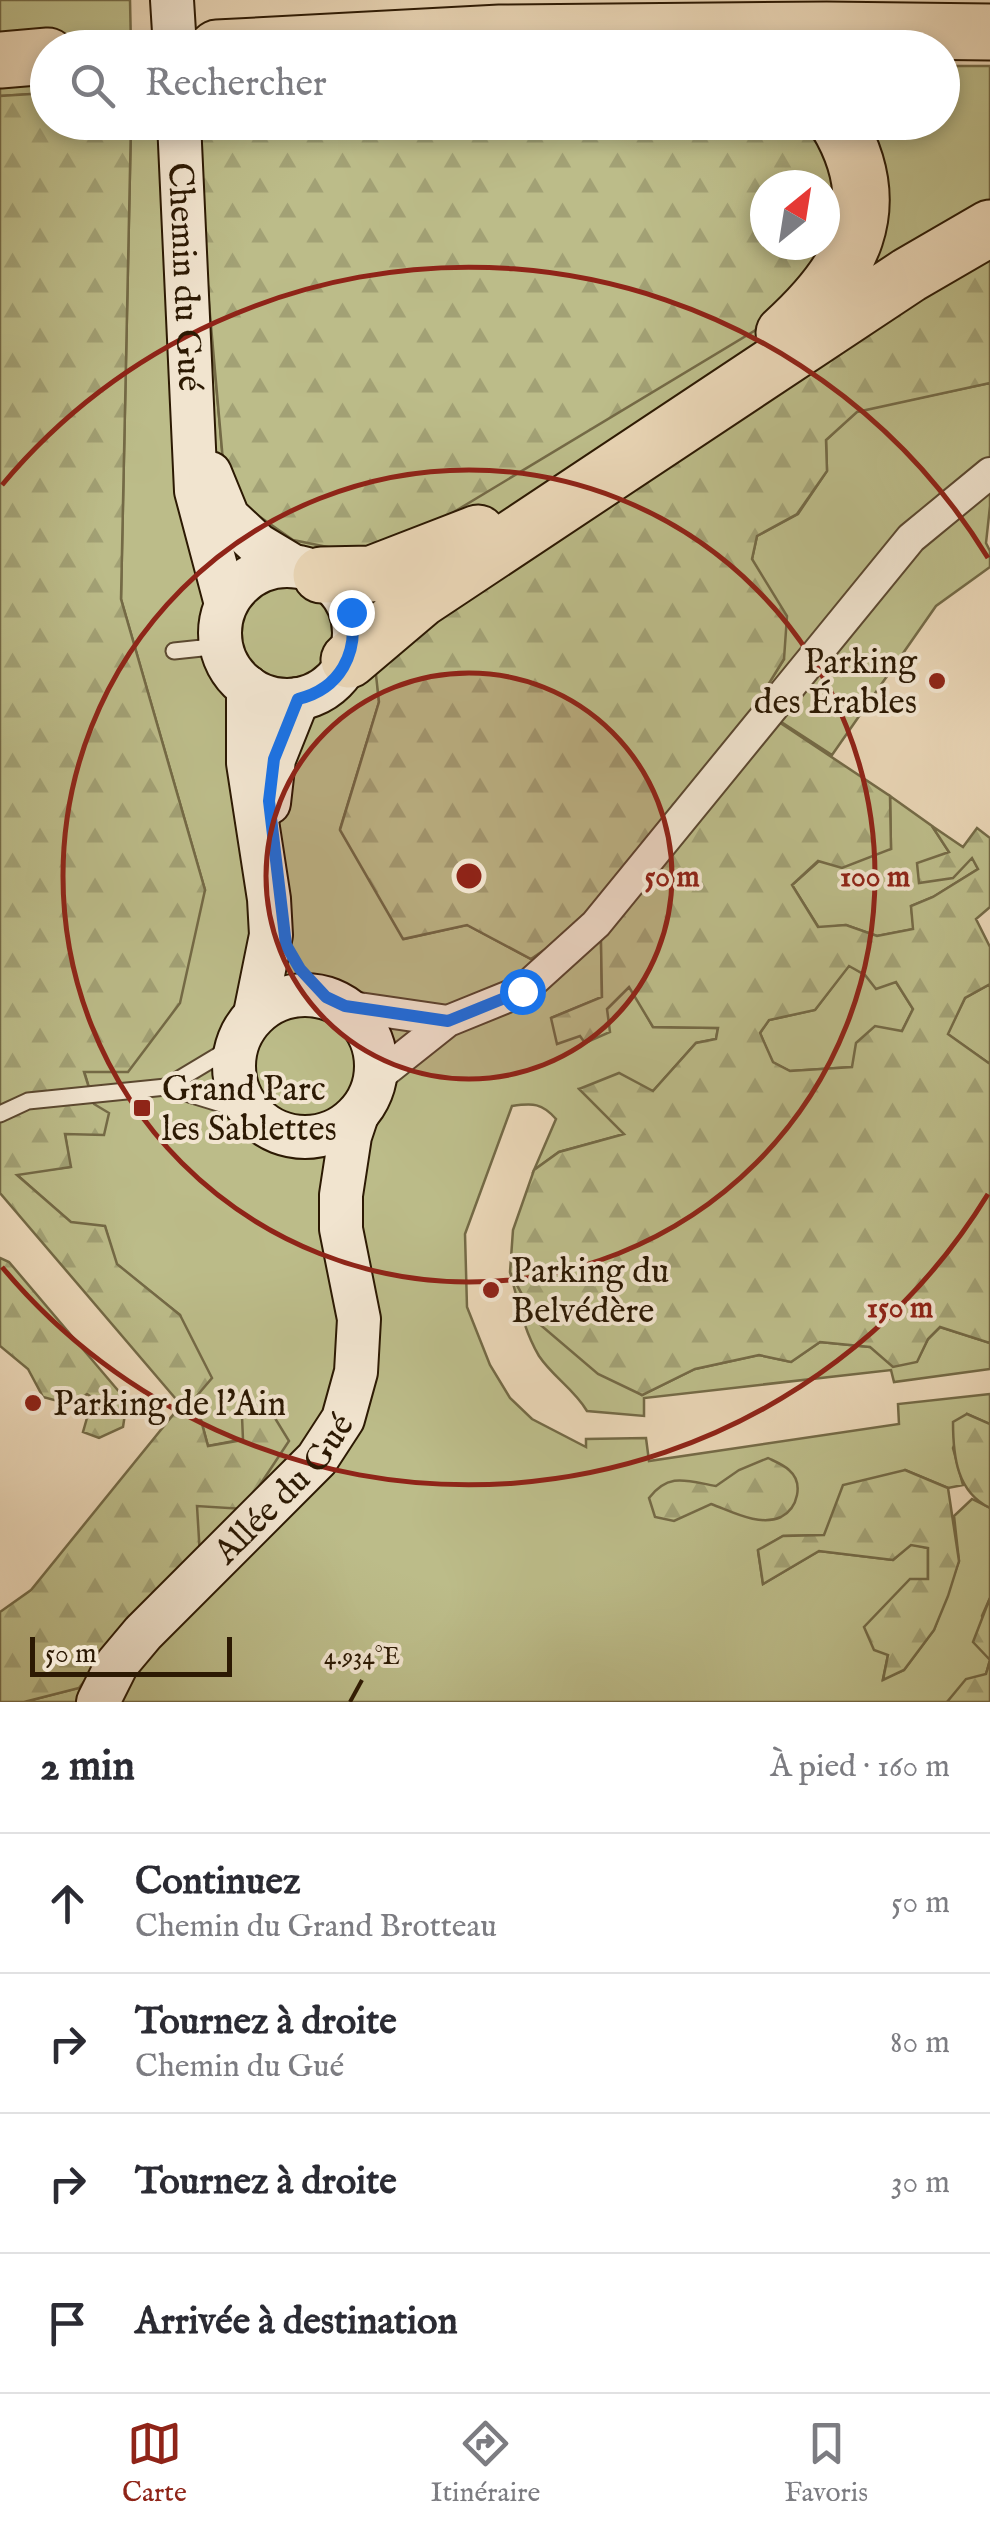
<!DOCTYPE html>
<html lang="fr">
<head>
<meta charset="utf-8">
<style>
	:root { --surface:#fff; --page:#f7f7f7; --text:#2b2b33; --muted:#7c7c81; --line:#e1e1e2; --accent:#8f2418 }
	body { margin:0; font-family:"IM FELL English",serif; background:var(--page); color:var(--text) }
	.compass { position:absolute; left:750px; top:170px; width:90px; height:90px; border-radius:50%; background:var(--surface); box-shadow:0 5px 15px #0003; rotate:30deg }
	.scale { position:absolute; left:30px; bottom:25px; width:202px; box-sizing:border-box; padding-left:10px; border:5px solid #2c1903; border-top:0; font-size:28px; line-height:35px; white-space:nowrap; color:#2c1903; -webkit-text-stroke:8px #f1e4cf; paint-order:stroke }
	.stop { position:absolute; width:30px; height:30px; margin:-22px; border:8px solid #1a73e8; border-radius:50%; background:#fff }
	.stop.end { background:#1a73e8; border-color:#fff; box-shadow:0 2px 10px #0008 }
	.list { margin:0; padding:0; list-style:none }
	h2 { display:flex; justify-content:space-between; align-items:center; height:130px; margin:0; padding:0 40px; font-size:42px }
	h2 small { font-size:32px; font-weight:400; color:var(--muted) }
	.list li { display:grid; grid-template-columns:65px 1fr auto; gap:30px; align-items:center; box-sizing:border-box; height:140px; padding:0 40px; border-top:2px solid var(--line) }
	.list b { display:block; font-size:38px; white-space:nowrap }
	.list p { margin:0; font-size:32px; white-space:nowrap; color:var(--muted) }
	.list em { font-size:32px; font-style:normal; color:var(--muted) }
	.icon { flex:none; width:55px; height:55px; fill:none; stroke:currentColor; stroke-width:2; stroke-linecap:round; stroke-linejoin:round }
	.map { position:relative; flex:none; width:990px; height:1702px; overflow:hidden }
	.search { position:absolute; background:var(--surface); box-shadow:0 5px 15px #0003; left:30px; right:30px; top:30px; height:110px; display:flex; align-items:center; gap:25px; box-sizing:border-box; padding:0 35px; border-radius:55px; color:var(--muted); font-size:38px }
	.sheet { height:690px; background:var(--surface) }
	nav { display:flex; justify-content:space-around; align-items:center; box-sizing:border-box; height:140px; border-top:2px solid var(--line); background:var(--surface); font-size:28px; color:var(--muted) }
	nav a { display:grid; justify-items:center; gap:5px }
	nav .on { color:var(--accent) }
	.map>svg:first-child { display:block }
	.grass { fill:#bcbc89; stroke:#746a46; stroke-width:2.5 }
	.forest { fill:url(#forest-firs); stroke:#746a46; stroke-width:2.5; fill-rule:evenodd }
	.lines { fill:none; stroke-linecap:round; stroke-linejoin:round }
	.lane-casing { stroke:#5b4830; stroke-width:19 }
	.street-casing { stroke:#5b4830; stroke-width:34 }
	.secondary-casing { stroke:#2c1903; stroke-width:46 }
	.highway-casing { stroke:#2c1903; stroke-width:59 }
	.lane { stroke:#f1e4cf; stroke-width:15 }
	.street { stroke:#f1e4cf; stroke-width:30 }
	.secondary { stroke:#f1e4cf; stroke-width:42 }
	.highway { stroke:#e9d5b5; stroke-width:55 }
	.route { stroke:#1a73e8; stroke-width:12 }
	.ticks { fill:none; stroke:#2c1903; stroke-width:4 }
	.ring { fill:none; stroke:#8f2418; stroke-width:5 }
	.poi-dot { fill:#8f2418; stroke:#f1e4cf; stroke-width:4 }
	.labels { text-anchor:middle; stroke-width:8; stroke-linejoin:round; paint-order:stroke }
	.street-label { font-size:35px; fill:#2c1903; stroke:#f1e4cf }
	.poi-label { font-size:35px; fill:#2c1903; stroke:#f1e4cf; text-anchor:start }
	.ticks-label { font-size:25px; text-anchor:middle; fill:#2c1903; stroke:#f1e4cf; stroke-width:8; stroke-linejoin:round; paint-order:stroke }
	.centre { fill:#8f2418; stroke:#f1e4cf; stroke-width:5 }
	.ring-label { font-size:30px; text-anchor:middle; font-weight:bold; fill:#8f2418; stroke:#f1e4cf; stroke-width:8; stroke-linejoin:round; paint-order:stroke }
</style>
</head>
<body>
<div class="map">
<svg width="990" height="1702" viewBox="0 0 990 1702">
	<defs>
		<pattern id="forest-firs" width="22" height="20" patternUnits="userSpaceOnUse" patternTransform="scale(2.5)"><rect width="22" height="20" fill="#bcbc89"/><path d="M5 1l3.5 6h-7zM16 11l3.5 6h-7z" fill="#a2a175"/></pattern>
	</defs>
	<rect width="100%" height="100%" fill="#e9d5b5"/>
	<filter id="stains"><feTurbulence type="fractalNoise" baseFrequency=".002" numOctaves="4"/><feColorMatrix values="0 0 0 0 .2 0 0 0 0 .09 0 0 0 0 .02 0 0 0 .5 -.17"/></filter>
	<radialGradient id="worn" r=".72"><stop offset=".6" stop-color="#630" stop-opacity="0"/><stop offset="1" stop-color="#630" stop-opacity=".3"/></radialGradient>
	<path class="grass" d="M0,0H130L131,47L48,48L47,93L0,96Z
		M943,66H990V251L376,666L379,702L340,829L404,939L467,925L531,959L563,936L601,942L602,997L551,1018L607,1009L630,986L653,1027L718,1028L716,1039L696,1043L653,1091L580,1089L625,1134L559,1152L534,1170L556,1119C542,1103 533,1103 512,1106L465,1234L467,1307L490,1365L510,1398L532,1419L586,1447V1439L646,1438L649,1461L899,1424L898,1404L990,1394V1424L967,1414L953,1448L963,1485L948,1488L905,1470L824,1535L783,1536L758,1551L763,1584L819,1551L893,1560L911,1544L928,1548V1579L888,1655L883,1679L904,1670L934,1630L959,1561L954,1516L972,1499L990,1508V1598L982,1616L990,1660L986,1674L947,1702H24L79,1688L197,1505L244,1439L208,1446L195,1398L180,1315L116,1264L105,1227L71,1223L16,1174L70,1167L65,1134L94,1104L84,1071L205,890L121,599L131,123H193L223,461L821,256L837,215L834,162L799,123L942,122Z
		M990,383V506L986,543L990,551V567L936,606L832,755L755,705L784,659L752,559L757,536L798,514L827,471L826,440L857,411Z
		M890,796L932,826L949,852L972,857L978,869L933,897L911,906L914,929L877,936L846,925L819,928L792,885L819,861L891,849Z
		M849,965L865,975L896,982L913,1009L902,1031L853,1067L790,1071L772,1062L760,1033L769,1020L815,1010Z
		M990,984V1064L947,1034L965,998Z
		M510,1272L537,1322L642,1395L695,1369L759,1355L791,1362L820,1342L870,1347L917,1361L928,1339L940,1327L990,1343V1369L894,1382L891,1370L644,1398V1416L587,1411C574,1389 553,1377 539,1356C524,1331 518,1301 510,1272Z"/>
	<path class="forest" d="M47,93L48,122L131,123L121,599L205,890L180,1003L128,1072H84L94,1104L109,1113L104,1135L65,1134L71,1167L17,1175L71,1222L105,1226L117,1264L180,1315L212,1378L195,1398L208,1446L243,1440L242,1416L270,1410L289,1441L244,1509L197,1506L200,1556L135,1615L79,1688L24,1702H0V1612L31,1590L181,1405L0,1193V96Z
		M193,123H799L834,162L837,215L825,245V185H765V245H825L821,256L764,325L404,542L347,551L293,540L247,508L223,461Z
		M990,251V383L857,412L826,440L827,471L797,514L757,536L752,559L787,616L784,659L755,706L890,796L891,849L842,868L818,861L792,885L818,927L846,925L877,936L913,929L911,906L933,897L978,869L972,858L953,878L919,883L917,863L949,852L932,826L963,847L977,828L990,838V907L976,919L990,947V984L965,998L948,1034L990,1064V1343L940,1327L928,1339L917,1362L893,1367L870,1347L820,1342L791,1362L759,1355L695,1369L642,1395L598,1374L537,1322L510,1272L513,1230L534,1170L559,1152L624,1134L579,1089L619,1073L653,1091L696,1043L716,1039L718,1028L653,1027L629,987L607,1009L610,1032L585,1043L580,1036L557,1044L551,1018L602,997L601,942L563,937L531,959L467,925L403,939L340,830L379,702L375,666L454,594ZM849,966L865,975L876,989L896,982L913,1009L902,1031L875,1026L856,1043L852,1067L790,1071L773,1062L760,1033L769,1020L815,1010Z
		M0,1258L9,1262L127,1401L123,1427L99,1438L83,1432L87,1418L100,1415L99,1402L87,1394L72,1405L43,1397L28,1369L0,1346Z
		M967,1414L990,1424V1508C957,1492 953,1457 953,1422Z
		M768,1458C774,1461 784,1465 789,1470C804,1483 798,1508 781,1517C759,1527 731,1511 711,1504L674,1521L655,1517L649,1498C669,1472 687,1481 716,1486L739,1470Z
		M905,1470L948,1488L959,1561L948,1596L934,1630L904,1670L883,1680L888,1655L874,1650L864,1627L910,1579H928V1548L911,1545L893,1560L819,1551L763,1584L758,1550L783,1536L824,1535L843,1485Z
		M990,1598V1702H947L966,1679L986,1674L990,1660L973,1642Z"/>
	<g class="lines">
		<g class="lane-casing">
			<path id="lane" d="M174,651L221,646
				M166,1087L236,1045
				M0,1114L28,1101L166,1087L251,1113"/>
		</g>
		<g class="street-casing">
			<path id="street" d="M345,1006L448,1021
				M375,1079L448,1021L522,991L596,924L911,538L990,473"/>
		</g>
		<g class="secondary-casing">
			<g id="secondary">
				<path d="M172,0L175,48"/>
				<path id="s1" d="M179,122L196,491L226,604"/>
				<path d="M210,473L228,517L258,545L293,566"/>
				<circle cx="287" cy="633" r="67"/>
				<path d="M248,687V763L269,899L271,935L255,1014"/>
				<path d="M269,803L274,759L298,699"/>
				<circle cx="305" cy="1066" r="71"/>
				<path id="s2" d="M98,1702L117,1664L143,1633L317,1459L343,1419L356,1372L359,1319L341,1229V1195L350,1136L357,1115"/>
			</g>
		</g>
		<g class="highway-casing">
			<path id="highway" d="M217,48L500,33L827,30L990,32
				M0,60L48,56
				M784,333C851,272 889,209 837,122
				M321,575L372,574L478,533
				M349,660L421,599L909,275L990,228"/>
		</g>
		<use href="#lane" class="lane"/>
		<use href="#street" class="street"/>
		<use href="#secondary" class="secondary"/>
		<use href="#highway" class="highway"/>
	</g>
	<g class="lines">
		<path class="route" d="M351,612C359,653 340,689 298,699L274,759L269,801L286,945L300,969L326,997L345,1006L448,1021L522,991"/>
	</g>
	<path class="ticks" d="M350,1702L362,1680"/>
	<circle cx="469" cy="876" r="203" fill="#8f2418" fill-opacity=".12"/>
	<g class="ring">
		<circle cx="469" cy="876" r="203"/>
		<circle cx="469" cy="876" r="406"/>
		<path d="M988 1194A609 609 0 0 1 2 1267M2 485A609 609 0 0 1 988 558"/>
	</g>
	<g class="poi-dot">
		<circle cx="937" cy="681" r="10"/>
		<rect x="132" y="1098" width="20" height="20" rx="5"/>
		<circle cx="491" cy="1290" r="10"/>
		<circle cx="33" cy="1403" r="10"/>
	</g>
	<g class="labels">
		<g class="street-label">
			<text dy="12" stroke="none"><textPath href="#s1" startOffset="155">Chemin du Gué</textPath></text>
			<text dy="12" stroke="none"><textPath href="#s2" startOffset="285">Allée du Gué</textPath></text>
		</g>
		<g class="poi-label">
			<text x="917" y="673" text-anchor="end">Parking<tspan x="917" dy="40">des Érables</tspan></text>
			<text x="162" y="1100">Grand Parc<tspan x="162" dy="40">les Sablettes</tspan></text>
			<text x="511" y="1282">Parking du<tspan x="511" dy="40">Belvédère</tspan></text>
			<text x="53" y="1415">Parking de l'Ain</text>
		</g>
	</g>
	<g class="ticks-label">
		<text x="362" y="1664">4.934°E</text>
	</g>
	<circle cx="469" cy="876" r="15" class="centre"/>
	<g class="ring-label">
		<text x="672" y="886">50 m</text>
		<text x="875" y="886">100 m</text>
		<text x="900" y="1317">150 m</text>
	</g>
	<rect width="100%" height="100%" filter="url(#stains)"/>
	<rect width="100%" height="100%" fill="url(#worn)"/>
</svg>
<svg class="compass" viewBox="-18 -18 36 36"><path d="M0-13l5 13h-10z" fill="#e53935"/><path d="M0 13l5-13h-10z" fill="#7c7c81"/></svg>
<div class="scale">50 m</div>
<div class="stop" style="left:522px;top:991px"></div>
<div class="stop end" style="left:351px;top:612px"></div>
<div class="search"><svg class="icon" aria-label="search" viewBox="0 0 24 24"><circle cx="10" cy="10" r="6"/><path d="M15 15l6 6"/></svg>Rechercher</div>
</div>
<section class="sheet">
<h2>2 min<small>À pied · 160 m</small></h2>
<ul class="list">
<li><svg class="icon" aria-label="ahead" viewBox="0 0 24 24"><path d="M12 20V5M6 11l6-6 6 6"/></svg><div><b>Continuez</b><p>Chemin du Grand Brotteau</p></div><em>50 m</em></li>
<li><svg class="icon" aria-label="right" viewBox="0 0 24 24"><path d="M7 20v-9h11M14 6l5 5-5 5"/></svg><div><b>Tournez à droite</b><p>Chemin du Gué</p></div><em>80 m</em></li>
<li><svg class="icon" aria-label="right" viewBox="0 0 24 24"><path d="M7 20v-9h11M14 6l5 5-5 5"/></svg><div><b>Tournez à droite</b></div><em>30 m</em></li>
<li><svg class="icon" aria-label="arrive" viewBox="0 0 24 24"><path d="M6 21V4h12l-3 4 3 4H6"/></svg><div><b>Arrivée à destination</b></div></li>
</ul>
</section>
<nav>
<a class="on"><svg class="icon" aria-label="map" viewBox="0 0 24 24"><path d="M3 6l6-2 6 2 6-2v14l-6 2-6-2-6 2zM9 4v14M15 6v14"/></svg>Carte</a>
<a><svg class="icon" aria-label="directions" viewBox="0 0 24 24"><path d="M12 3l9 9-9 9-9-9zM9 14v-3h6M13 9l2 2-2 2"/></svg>Itinéraire</a>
<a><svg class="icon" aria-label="saved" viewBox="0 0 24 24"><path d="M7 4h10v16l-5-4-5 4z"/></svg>Favoris</a>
</nav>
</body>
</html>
